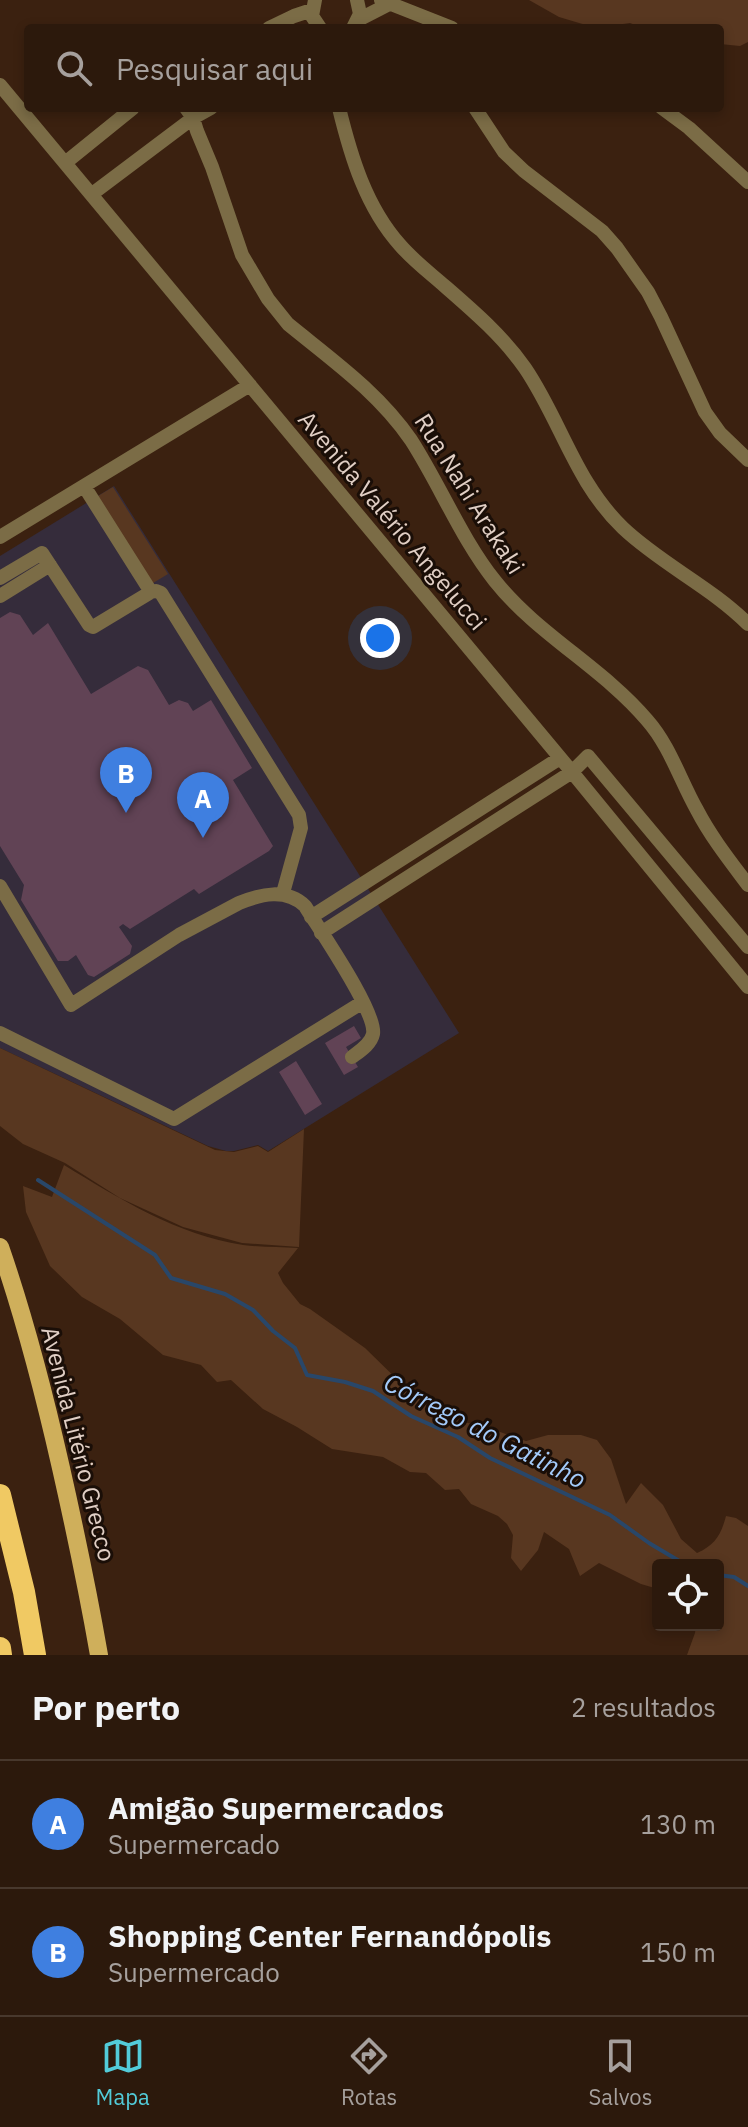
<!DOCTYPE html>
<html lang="pt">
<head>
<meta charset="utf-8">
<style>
	:root { --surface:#2c190c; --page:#38261a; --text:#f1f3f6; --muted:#a6a09d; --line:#48382d; --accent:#52cbd9 }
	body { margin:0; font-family:"IBM Plex Sans",sans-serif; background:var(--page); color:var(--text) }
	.controls { position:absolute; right:24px; bottom:24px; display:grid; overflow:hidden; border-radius:8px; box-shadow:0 4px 12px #0003 }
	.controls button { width:72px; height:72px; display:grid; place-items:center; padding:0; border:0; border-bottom:2px solid var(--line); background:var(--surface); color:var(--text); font:40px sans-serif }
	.you { position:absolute; left:380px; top:638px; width:28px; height:28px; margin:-20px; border:6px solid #fff; border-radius:50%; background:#1a73e8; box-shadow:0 0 0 12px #1a73e833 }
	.badge { display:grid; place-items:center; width:52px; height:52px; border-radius:50%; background:var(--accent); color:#fff; font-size:26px; font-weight:700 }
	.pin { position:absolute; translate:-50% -66px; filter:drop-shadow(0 2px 4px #0008) }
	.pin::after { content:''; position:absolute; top:42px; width:28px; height:24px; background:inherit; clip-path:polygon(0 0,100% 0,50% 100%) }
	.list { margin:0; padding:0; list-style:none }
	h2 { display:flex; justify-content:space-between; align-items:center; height:104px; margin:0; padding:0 32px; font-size:34px }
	h2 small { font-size:26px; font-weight:400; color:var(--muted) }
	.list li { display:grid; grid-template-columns:52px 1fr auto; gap:24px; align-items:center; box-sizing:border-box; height:128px; padding:0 32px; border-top:2px solid var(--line) }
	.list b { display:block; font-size:30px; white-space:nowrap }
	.list p { margin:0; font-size:26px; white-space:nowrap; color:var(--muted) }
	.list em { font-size:26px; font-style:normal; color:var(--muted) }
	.icon { flex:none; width:44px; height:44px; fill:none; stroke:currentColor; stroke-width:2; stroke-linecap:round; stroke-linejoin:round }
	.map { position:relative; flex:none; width:748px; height:1655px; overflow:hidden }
	.search { position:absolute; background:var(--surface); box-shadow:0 4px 12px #0003; left:24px; right:24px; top:24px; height:88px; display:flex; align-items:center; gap:20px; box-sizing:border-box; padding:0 28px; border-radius:8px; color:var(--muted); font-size:30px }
	.sheet { height:360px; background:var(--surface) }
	nav { display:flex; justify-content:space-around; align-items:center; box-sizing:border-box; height:112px; border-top:2px solid var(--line); background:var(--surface); font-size:22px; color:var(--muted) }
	nav a { display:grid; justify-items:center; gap:4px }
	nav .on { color:var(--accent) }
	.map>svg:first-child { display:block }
	.commercial { fill:#352c3b }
	.green { fill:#583720 }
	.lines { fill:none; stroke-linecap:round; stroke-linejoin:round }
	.stream { stroke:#294769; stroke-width:4 }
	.building { fill:#614355 }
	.minor { stroke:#7b6c46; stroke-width:14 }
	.major { stroke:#cfaf5b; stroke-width:18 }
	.highway { stroke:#f0c963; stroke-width:22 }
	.labels { text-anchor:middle; stroke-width:6; stroke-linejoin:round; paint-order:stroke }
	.street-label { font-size:24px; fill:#e1cfc5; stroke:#1a0e07 }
	.water-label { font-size:26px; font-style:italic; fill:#a3caf9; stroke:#1a0e07 }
</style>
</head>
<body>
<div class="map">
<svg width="748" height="1655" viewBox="0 0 748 1655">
	<rect width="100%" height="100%" fill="#3b2110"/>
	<path class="commercial" d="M114,486L459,1033L268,1151L258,1145L234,1151H226L208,1146L0,1048V556Z"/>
	<path class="green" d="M529,0H748V42L740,46L720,44V28H643L630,23L596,28L559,17Z
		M113,487L168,574L148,586L93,499Z
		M0,1048L215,1150L234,1152L258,1146L268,1152L304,1129L299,1247L242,1243L183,1227L120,1198L65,1163L23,1144L0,1126Z
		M64,1165C120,1199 177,1235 243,1245C261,1247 280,1247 298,1248L278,1273L283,1283L300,1304L310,1309L365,1348L410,1392L443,1417L489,1428L526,1441L548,1435H581L597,1440L611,1459L626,1504L641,1483L663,1505L681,1539L697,1553C715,1545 721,1535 726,1516L736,1518L748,1526V1655H687L695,1633L696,1625H718V1565H658V1589L641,1584L599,1563L580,1576L569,1549L544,1532L538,1550L521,1571L511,1558L513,1535L507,1524L498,1516L471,1504L459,1489L445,1490L426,1473L410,1472L383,1457L332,1449L297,1427L263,1409L231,1380L217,1382L201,1365L163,1355L120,1319L82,1297L50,1266L26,1212L23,1186L52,1197Z"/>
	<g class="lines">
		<path class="stream" d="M38,1180L155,1255L171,1278L225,1294L253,1310L273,1331L295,1348L307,1375L345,1382L373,1391L411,1416L458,1437L490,1458L610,1515L649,1543L686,1565
			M718,1575L734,1577L748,1586"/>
	</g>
	<path class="building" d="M10,612L20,615L33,635L48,623L91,694L138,666L148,670L169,705L179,700L188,703L193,711L211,700L252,768L233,780L273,846L269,851L199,894L194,889L130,929L123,924L119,927L132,946L130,954L94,977L88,975L76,955L68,961H58L21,900L24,885L0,846V618Z
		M354,1026L361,1038L346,1047L358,1067L344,1075L325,1043Z
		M296,1061L322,1104L305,1115L279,1072Z"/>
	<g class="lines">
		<path class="minor" d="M315,0L312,16L320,28
			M381,0L452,28
			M358,20L391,3
			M269,28L294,16L312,10
			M353,28L360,14L357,0
			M0,85L572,772L748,987
			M186,108L193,118L197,131L212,167L242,255L268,299L288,324C332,360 378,392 411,440C440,485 462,540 495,581C538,635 602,667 647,720C670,746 680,780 697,810C711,837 730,861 748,885
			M339,108C351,157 366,207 400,245C412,259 426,270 440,282C471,309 502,335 525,368C561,421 575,482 623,528C661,564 711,587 748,624
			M475,108L504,152L524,171L602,231L617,248L648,292L661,317L705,412L720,433L748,460
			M662,108L689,128L748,182
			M65,163L133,108
			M92,194L193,118L211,108
			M84,486L151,592
			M0,537L250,385
			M0,578L42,553L89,625L93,627L151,592L156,591L161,593L299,815L301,828L283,893
			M0,596L50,565
			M0,886L71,1005L179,935L239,903C261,894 286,888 305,906C319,929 377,1012 373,1034C371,1044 360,1051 352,1057
			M311,917L560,758
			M321,933L572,772L588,756L748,947
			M0,1033L174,1119L363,1002"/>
		<path class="major" d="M0,1247C25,1319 44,1393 61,1468C75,1530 88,1592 99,1655"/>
		<path class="highway" d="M0,1495L24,1592L35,1655
			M0,1648L1,1655"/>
	</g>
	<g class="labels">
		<g class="street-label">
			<text transform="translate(469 494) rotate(58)" y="8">Rua Nahi Arakaki</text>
			<text transform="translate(392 521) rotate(50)" y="8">Avenida Valério Angelucci</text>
			<text transform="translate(78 1444) rotate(76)" y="8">Avenida Litério Grecco</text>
		</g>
		<g class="water-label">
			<text transform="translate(485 1431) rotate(27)" y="9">Córrego do Gatinho</text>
		</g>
	</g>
</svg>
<div class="controls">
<button><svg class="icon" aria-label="locate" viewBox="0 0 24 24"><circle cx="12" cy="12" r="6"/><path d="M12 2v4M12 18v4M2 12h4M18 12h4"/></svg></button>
</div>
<div class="you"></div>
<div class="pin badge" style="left:203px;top:838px;background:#3f7fe0">A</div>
<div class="pin badge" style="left:126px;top:813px;background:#3f7fe0">B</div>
<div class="search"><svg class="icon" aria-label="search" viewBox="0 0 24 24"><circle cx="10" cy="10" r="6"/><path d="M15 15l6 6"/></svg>Pesquisar aqui</div>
</div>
<section class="sheet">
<h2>Por perto<small>2 resultados</small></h2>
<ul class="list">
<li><span class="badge" style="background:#3f7fe0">A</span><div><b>Amigão Supermercados</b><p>Supermercado</p></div><em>130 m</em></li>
<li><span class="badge" style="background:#3f7fe0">B</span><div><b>Shopping Center Fernandópolis</b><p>Supermercado</p></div><em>150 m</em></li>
</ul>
</section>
<nav>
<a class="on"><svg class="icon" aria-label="map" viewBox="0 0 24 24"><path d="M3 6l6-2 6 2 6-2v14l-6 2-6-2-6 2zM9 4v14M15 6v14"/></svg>Mapa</a>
<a><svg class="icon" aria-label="directions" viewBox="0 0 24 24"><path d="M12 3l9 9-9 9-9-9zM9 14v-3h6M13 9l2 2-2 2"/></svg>Rotas</a>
<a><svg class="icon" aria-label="saved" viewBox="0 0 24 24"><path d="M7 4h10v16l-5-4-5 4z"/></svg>Salvos</a>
</nav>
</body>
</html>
